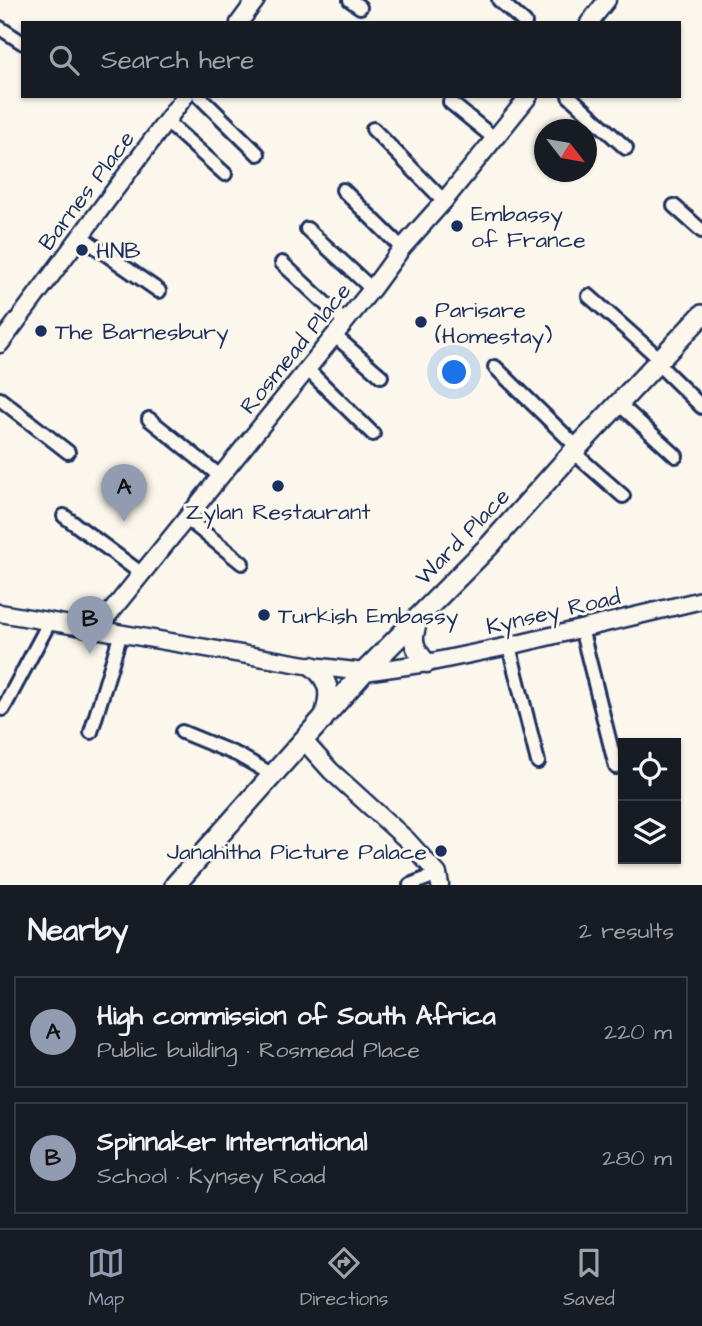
<!DOCTYPE html>
<html lang="en">
<head>
<meta charset="utf-8">
<style>
	:root { --surface:#171b24; --page:#20242c; --text:#f1f3f6; --muted:#9ea1a6; --line:#363941; --accent:#919bb2 }
	body { margin:0; font-family:"Architects Daughter",sans-serif; background:var(--page); color:var(--text) }
	.controls { position:absolute; right:21px; bottom:21px; display:grid; overflow:hidden; border-radius:0px; box-shadow:0 2px 5px #0004 }
	.controls button { width:63px; height:63px; display:grid; place-items:center; padding:0; border:0; border-bottom:2px solid var(--line); background:var(--surface); color:var(--text); font:35px sans-serif }
	.compass { position:absolute; left:534px; top:119px; width:63px; height:63px; border-radius:50%; background:var(--surface); box-shadow:0 2px 5px #0004; rotate:121deg }
	.you { position:absolute; left:455px; top:373px; width:24px; height:24px; margin:-18px; border:5px solid #fff; border-radius:50%; background:#1a73e8; box-shadow:0 0 0 10px #1a73e833 }
	.badge { display:grid; place-items:center; width:46px; height:46px; border-radius:50%; background:var(--accent); color:#111; font-size:23px; font-weight:700 }
	.pin { position:absolute; translate:-50% -58px; filter:drop-shadow(0 2px 4px #0008) }
	.pin::after { content:''; position:absolute; top:37px; width:24px; height:21px; background:inherit; clip-path:polygon(0 0,100% 0,50% 100%) }
	.list { margin:0; padding:0; list-style:none }
	h2 { display:flex; justify-content:space-between; align-items:center; height:91px; margin:0; padding:0 28px; font-size:30px }
	h2 small { font-size:23px; font-weight:400; color:var(--muted) }
	.list li { display:grid; grid-template-columns:46px 1fr auto; gap:21px; align-items:center; box-sizing:border-box; height:112px; margin:0 14px 14px; padding:0 14px; border:2px solid var(--line); border-radius:0px }
	.list b { display:block; font-size:26px; white-space:nowrap }
	.list p { margin:0; font-size:23px; white-space:nowrap; color:var(--muted) }
	.list em { font-size:23px; font-style:normal; color:var(--muted) }
	.icon { flex:none; width:38px; height:38px; fill:none; stroke:currentColor; stroke-width:2; stroke-linecap:round; stroke-linejoin:round }
	.map { position:relative; flex:none; width:702px; height:885px; overflow:hidden }
	.search { position:absolute; background:var(--surface); box-shadow:0 2px 5px #0004; left:21px; right:21px; top:21px; height:77px; display:flex; align-items:center; gap:18px; box-sizing:border-box; padding:0 24px; border-radius:0px; color:var(--muted); font-size:26px }
	.sheet { height:343px; background:var(--surface) }
	nav { display:flex; justify-content:space-around; align-items:center; box-sizing:border-box; height:98px; border-top:2px solid var(--line); background:var(--surface); font-size:19px; color:var(--muted) }
	nav a { display:grid; justify-items:center; gap:4px }
	nav .on { color:var(--accent) }
	.map>svg:first-child { display:block }
	.lines { fill:none; stroke-linecap:round; stroke-linejoin:round }
	.minor-casing { stroke:#1b2f5e; stroke-width:18 }
	.tertiary-casing { stroke:#1b2f5e; stroke-width:21 }
	.secondary-casing { stroke:#1b2f5e; stroke-width:23 }
	.primary-casing { stroke:#1b2f5e; stroke-width:24 }
	.minor { stroke:#fbf7ec; stroke-width:12 }
	.tertiary { stroke:#fbf7ec; stroke-width:16 }
	.secondary { stroke:#fbf7ec; stroke-width:18 }
	.primary { stroke:#fbf7ec; stroke-width:19 }
	.poi-dot { fill:#1b2f5e; stroke:#fbf7ec; stroke-width:2.5 }
	.labels { text-anchor:middle; stroke-width:6; stroke-linejoin:round; paint-order:stroke }
	.street-label { font-size:23px; fill:#1b2f5e; stroke:#fbf7ec }
	.poi-label { font-size:23px; fill:#1b2f5e; stroke:#fbf7ec; text-anchor:start }
</style>
</head>
<body>
<div class="map">
<svg width="702" height="885" viewBox="0 0 702 885">
	<rect width="100%" height="100%" fill="#fbf7ec"/>
	<filter id="ink" filterUnits="userSpaceOnUse"><feTurbulence type="fractalNoise" baseFrequency=".0143" numOctaves="2"/><feDisplacementMap in="SourceGraphic" scale="14" xChannelSelector="R" yChannelSelector="G"/><feConvolveMatrix kernelMatrix="1 2 1 2 8 2 1 2 1" color-interpolation-filters="sRGB"/></filter>
	<g filter="url(#ink)">
		<g class="lines">
			<g class="minor-casing">
				<path id="minor" d="M350,0L360,7
					M499,0L525,23
					M0,28L23,43
					M199,96L258,154
					M569,96L626,148
					M450,102L494,138
					M166,121L225,174
					M373,129L444,201
					M343,190L402,248
					M674,206L702,231
					M307,229L372,289
					M80,236L159,291
					M282,263L345,322
					M589,296L661,360
					M334,335L381,376
					M657,363L702,407
					M495,367L577,447
					M307,369L373,434
					M0,399L68,452
					M619,404L676,456
					M149,419L220,476
					M573,452L623,496
					M64,516L142,574
					M186,518L242,563
					M581,628L616,767
					M509,646L538,762
					M3,709L50,621
					M91,732L121,633
					M182,732L238,755L273,775
					M410,885L438,874"/>
			</g>
			<g class="tertiary-casing">
				<path id="tertiary" d="M239,23L256,0
					M589,23L607,0
					M0,344L185,96
					M0,613L312,666L364,672L427,663L509,646L702,600
					M97,629L372,289L402,248L444,201L529,96
					M304,741L331,771L407,840L438,874L440,885"/>
			</g>
			<g class="secondary-casing">
				<path id="secondary" d="M419,616C412,638 410,645 427,663
					M312,666C332,682 331,696 323,720"/>
			</g>
			<g class="primary-casing">
				<path id="primary" d="M175,885L364,672L490,545L573,452L702,315"/>
			</g>
			<use href="#minor" class="minor"/>
			<use href="#tertiary" class="tertiary"/>
			<use href="#secondary" class="secondary"/>
			<use href="#primary" class="primary"/>
		</g>
	</g>
	<g class="poi-dot">
		<circle cx="457" cy="226" r="7"/>
		<circle cx="82" cy="250" r="7"/>
		<circle cx="421" cy="322" r="7"/>
		<circle cx="41" cy="331" r="7"/>
		<circle cx="278" cy="486" r="7"/>
		<circle cx="264" cy="615" r="7"/>
		<circle cx="441" cy="851" r="7"/>
	</g>
	<g class="labels">
		<g class="street-label">
			<text transform="translate(86 190) rotate(-53)" y="8">Barnes Place</text>
			<text transform="translate(295 348) rotate(-51)" y="8">Rosmead Place</text>
			<text transform="translate(462 536) rotate(-46)" y="8">Ward Place</text>
			<text transform="translate(553 611) rotate(-13)" y="8">Kynsey Road</text>
		</g>
		<g class="poi-label">
			<text x="471" y="221">Embassy<tspan x="471" dy="26">of France</tspan></text>
			<text x="96" y="258">HNB</text>
			<text x="435" y="317">Parisare<tspan x="435" dy="26">(Homestay)</tspan></text>
			<text x="55" y="339">The Barnesbury</text>
			<text x="278" y="519" text-anchor="middle">Zylan Restaurant</text>
			<text x="278" y="623">Turkish Embassy</text>
			<text x="427" y="859" text-anchor="end">Janahitha Picture Palace</text>
		</g>
	</g>
</svg>
<div class="controls">
<button><svg class="icon" aria-label="locate" viewBox="0 0 24 24"><circle cx="12" cy="12" r="6"/><path d="M12 2v4M12 18v4M2 12h4M18 12h4"/></svg></button>
<button><svg class="icon" aria-label="layers" viewBox="0 0 24 24"><path d="M12 4l9 5-9 5-9-5zM3 14l9 5 9-5"/></svg></button>
</div>
<svg class="compass" viewBox="-18 -18 36 36"><path d="M0-13l5 13h-10z" fill="#e53935"/><path d="M0 13l5-13h-10z" fill="#9ea1a6"/></svg>
<div class="you"></div>
<div class="pin badge" style="left:124px;top:522px">A</div>
<div class="pin badge" style="left:90px;top:654px">B</div>
<div class="search"><svg class="icon" aria-label="search" viewBox="0 0 24 24"><circle cx="10" cy="10" r="6"/><path d="M15 15l6 6"/></svg>Search here</div>
</div>
<section class="sheet">
<h2>Nearby<small>2 results</small></h2>
<ul class="list">
<li><span class="badge">A</span><div><b>High commission of South Africa</b><p>Public building · Rosmead Place</p></div><em>220 m</em></li>
<li><span class="badge">B</span><div><b>Spinnaker International</b><p>School · Kynsey Road</p></div><em>280 m</em></li>
</ul>
</section>
<nav>
<a class="on"><svg class="icon" aria-label="map" viewBox="0 0 24 24"><path d="M3 6l6-2 6 2 6-2v14l-6 2-6-2-6 2zM9 4v14M15 6v14"/></svg>Map</a>
<a><svg class="icon" aria-label="directions" viewBox="0 0 24 24"><path d="M12 3l9 9-9 9-9-9zM9 14v-3h6M13 9l2 2-2 2"/></svg>Directions</a>
<a><svg class="icon" aria-label="saved" viewBox="0 0 24 24"><path d="M7 4h10v16l-5-4-5 4z"/></svg>Saved</a>
</nav>
</body>
</html>
